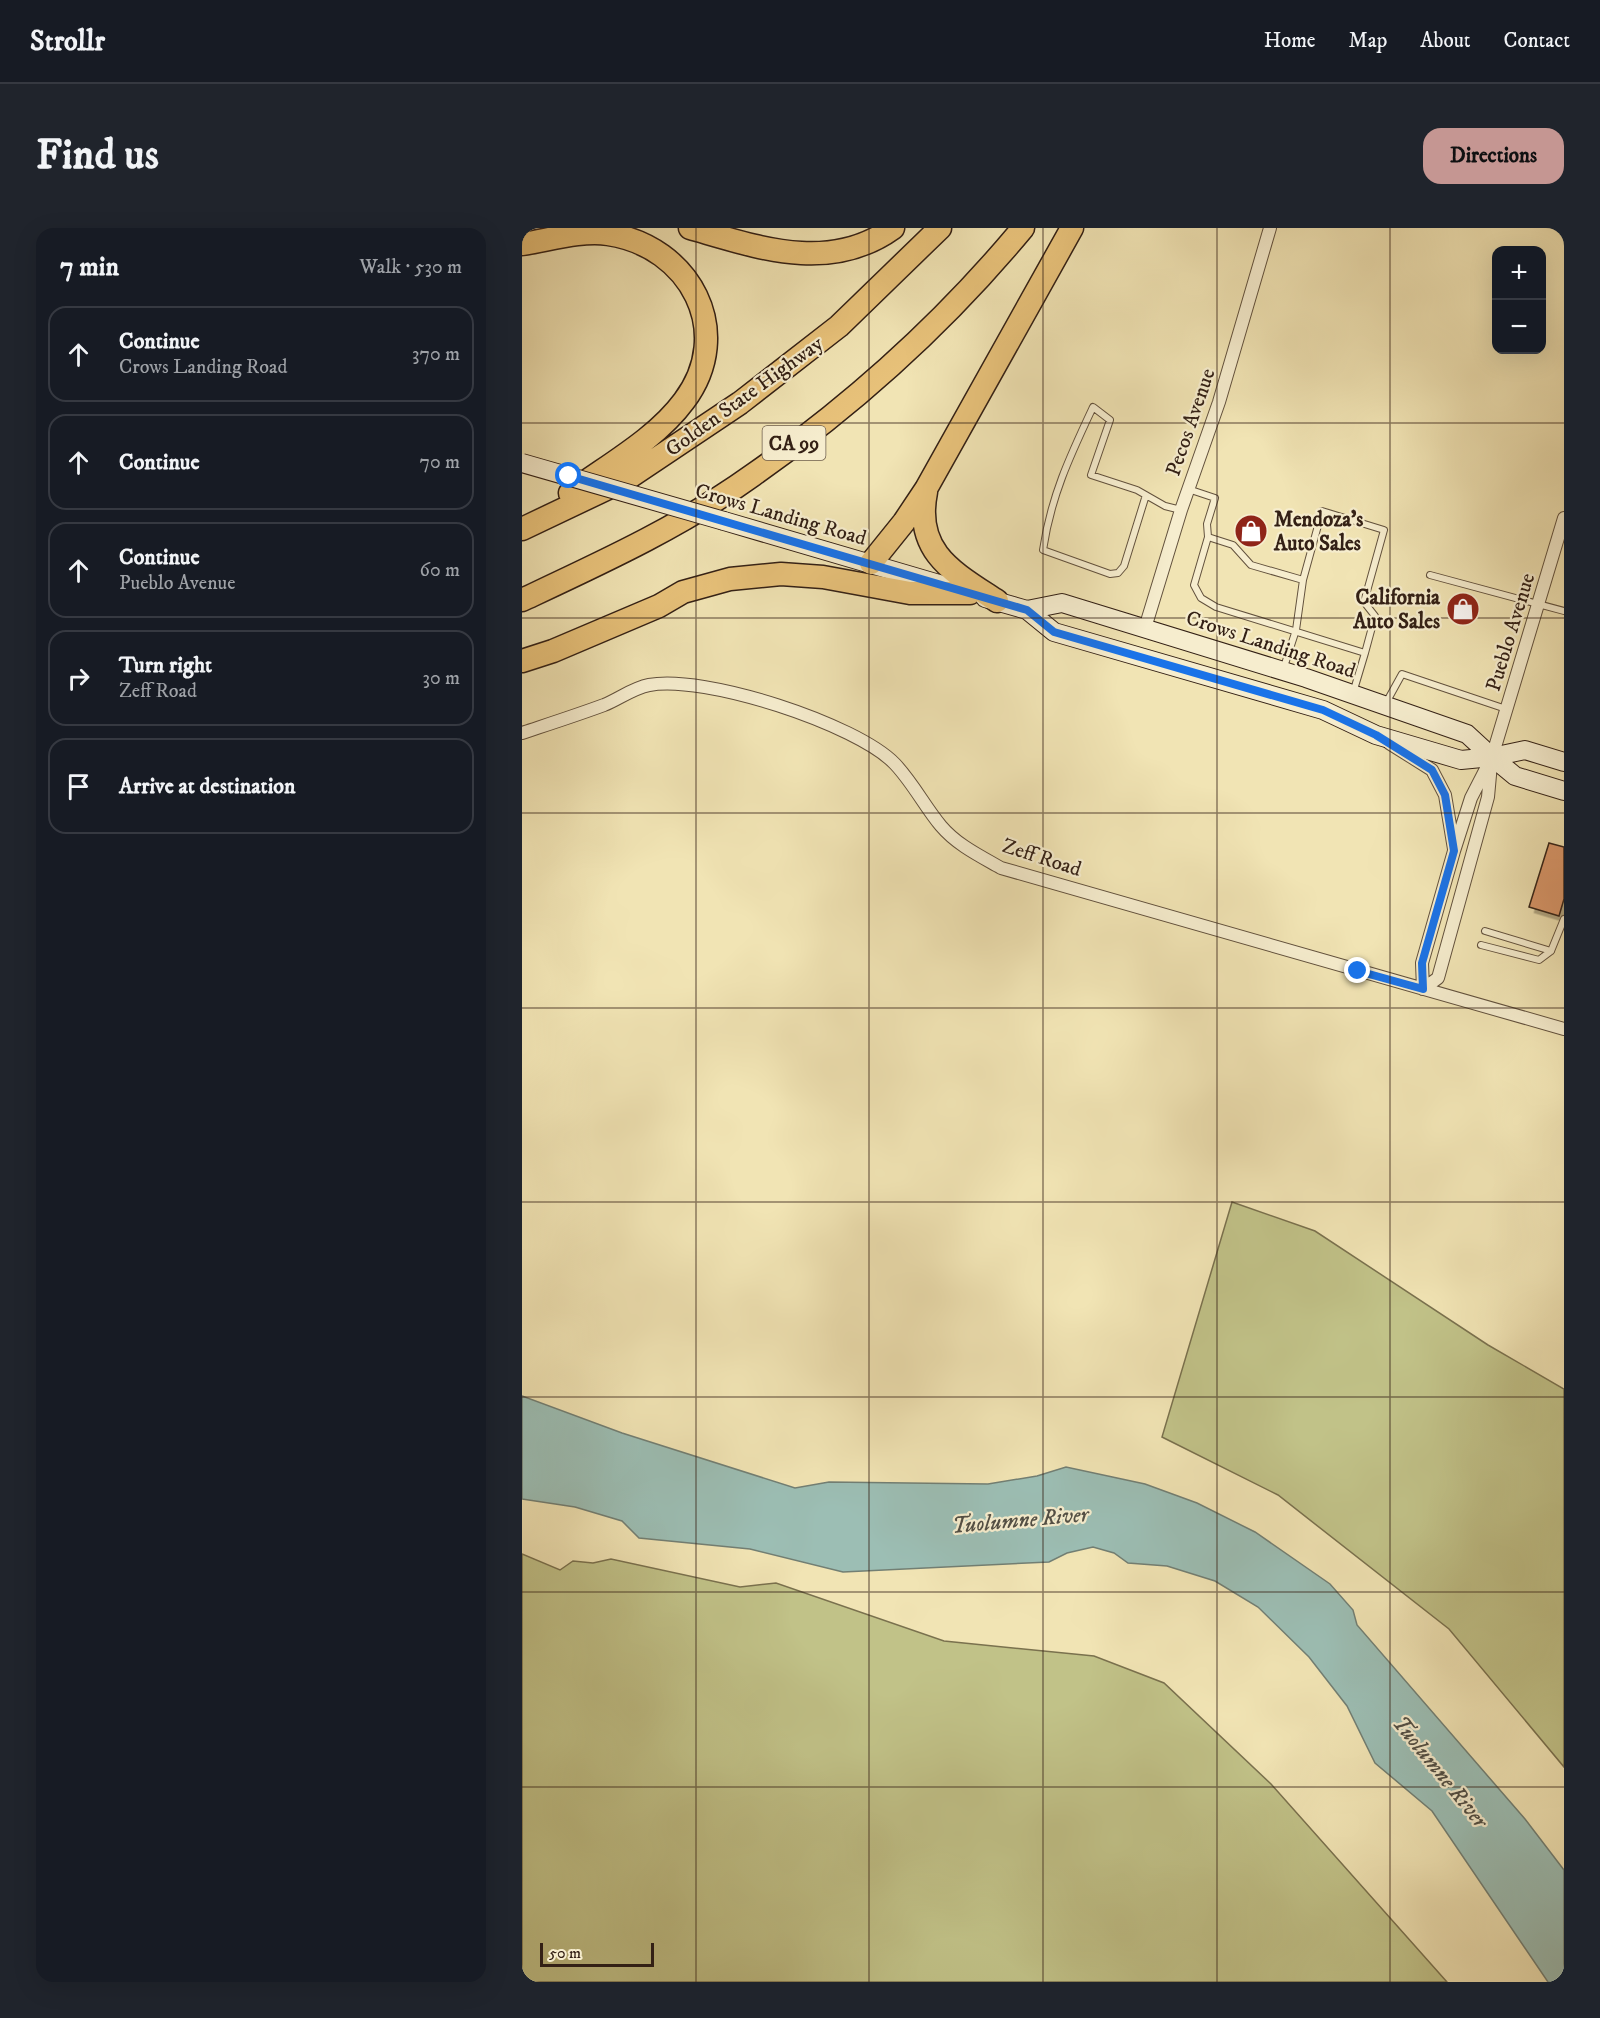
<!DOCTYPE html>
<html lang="en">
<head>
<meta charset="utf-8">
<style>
	:root { --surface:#171b24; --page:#20242c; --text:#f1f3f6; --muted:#9ea1a6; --line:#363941; --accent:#c59692 }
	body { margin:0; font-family:"IM FELL DW Pica",serif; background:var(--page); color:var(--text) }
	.controls { position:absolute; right:18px; top:18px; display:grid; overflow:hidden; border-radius:12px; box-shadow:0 6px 24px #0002 }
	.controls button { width:54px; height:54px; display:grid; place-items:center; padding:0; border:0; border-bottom:2px solid var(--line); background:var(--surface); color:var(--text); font:30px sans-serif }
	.scale { position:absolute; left:18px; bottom:15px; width:114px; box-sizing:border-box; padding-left:6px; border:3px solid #332015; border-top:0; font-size:16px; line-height:21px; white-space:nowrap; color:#332015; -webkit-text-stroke:4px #f6edce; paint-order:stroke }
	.stop { position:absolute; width:18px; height:18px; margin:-14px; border:4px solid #1a73e8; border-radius:50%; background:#fff }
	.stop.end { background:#1a73e8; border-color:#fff; box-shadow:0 2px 6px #0008 }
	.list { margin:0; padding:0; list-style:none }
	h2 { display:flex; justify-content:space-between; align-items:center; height:78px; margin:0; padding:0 24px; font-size:26px }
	h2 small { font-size:20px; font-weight:400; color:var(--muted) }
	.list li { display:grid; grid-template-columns:39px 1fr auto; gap:18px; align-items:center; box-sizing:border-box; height:96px; margin:0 12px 12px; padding:0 12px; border:2px solid var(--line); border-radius:18px }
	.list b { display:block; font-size:22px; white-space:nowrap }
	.list p { margin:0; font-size:20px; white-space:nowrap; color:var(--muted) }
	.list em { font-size:20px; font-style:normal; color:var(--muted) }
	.icon { flex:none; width:33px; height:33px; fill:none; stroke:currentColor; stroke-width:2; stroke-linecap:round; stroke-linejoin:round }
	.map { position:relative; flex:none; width:1042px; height:1754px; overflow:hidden; border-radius:18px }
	header { display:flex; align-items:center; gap:36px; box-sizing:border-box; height:84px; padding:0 30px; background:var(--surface); border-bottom:2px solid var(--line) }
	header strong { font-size:28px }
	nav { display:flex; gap:33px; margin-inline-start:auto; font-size:21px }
	.intro { display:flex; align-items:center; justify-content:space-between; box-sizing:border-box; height:144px; padding:0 36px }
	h1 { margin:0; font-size:42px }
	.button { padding:15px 27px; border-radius:18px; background:var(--accent); color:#111; font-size:21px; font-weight:700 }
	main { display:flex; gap:36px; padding:0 36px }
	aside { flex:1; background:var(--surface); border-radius:18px; box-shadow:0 6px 24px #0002 }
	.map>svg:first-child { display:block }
	.green { fill:#c1c288; stroke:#7a714e; stroke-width:1.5 }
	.water { fill:#9cbeb4; stroke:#727f74; stroke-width:1.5 }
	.building { fill:#db976a; stroke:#332015; stroke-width:1.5; filter:url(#shadow) }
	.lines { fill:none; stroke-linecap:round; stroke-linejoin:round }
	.service-casing { stroke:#62513d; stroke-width:8 }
	.minor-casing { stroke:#62513d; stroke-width:14 }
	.secondary-casing { stroke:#332015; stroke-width:20 }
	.motorway-casing { stroke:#332015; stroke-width:25 }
	.service { stroke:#f6edce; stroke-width:6 }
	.minor { stroke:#f6edce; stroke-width:12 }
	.secondary { stroke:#f6edce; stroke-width:18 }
	.motorway { stroke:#e8c27a; stroke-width:22 }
	.secondary-bridge-casing { stroke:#332015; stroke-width:20; stroke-linecap:butt }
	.secondary-bridge { stroke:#f6edce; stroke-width:18 }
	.route { stroke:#1a73e8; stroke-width:8 }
	.grid { fill:none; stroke:#332015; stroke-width:1.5; stroke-opacity:0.55 }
	.labels { text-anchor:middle; stroke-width:4.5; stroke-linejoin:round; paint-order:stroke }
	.shield { fill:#f6edce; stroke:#6e5e4c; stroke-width:1.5 }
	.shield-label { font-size:20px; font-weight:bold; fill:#332015 }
	.street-label { font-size:21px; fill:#332015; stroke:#f6edce }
	.poi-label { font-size:21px; font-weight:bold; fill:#332015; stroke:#f6edce; text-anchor:start }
	.water-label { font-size:22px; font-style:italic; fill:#524f45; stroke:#f6edce }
</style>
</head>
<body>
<header>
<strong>Strollr</strong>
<nav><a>Home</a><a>Map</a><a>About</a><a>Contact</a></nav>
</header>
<div class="intro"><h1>Find us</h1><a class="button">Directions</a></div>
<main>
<aside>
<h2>7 min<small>Walk · 530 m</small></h2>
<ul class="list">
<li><svg class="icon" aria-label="ahead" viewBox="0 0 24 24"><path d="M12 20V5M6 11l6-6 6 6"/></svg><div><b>Continue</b><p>Crows Landing Road</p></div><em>370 m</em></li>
<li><svg class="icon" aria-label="ahead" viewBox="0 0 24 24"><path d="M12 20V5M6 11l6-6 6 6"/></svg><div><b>Continue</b></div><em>70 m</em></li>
<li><svg class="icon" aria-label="ahead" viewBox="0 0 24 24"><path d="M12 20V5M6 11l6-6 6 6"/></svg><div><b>Continue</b><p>Pueblo Avenue</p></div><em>60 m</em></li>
<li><svg class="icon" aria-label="right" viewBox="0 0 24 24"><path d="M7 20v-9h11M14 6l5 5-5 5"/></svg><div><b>Turn right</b><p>Zeff Road</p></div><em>30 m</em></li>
<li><svg class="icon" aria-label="arrive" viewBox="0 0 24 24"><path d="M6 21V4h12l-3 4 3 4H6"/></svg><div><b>Arrive at destination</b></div></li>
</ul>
</aside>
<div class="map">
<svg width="1042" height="1754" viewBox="0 0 1042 1754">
	<defs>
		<filter id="shadow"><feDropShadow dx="5.5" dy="5.5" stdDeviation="0" flood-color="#0004"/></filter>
	</defs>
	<rect width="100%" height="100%" fill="#f1e4b4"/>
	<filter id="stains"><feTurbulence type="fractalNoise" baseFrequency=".00333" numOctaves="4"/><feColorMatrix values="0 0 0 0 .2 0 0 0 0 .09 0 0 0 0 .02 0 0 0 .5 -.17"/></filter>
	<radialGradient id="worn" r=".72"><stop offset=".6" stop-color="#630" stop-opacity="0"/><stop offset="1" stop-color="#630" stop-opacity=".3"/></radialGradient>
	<path class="green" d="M710,974L793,1003L966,1117L1042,1161V1539L927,1401L756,1267L640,1209Z
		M0,1326L38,1342L51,1333L71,1335L89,1331L218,1359L254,1355L422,1413L572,1428L642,1455L749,1556L925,1754H0Z"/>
	<path class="water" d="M0,1168L100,1205L273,1260L307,1254L466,1256L515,1248L544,1239L623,1256L675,1275L733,1304L808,1356L831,1382L835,1397L1003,1591L1042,1642V1754H1026L910,1583L853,1535L825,1478L787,1429L736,1379L693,1353L645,1338L606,1335L592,1325L571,1319L545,1325L527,1334L321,1344L228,1321L117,1310L100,1293L53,1279L0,1271Z"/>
	<path class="building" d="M1027,615L1042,619V671L1037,688L1007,679Z"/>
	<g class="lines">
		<g class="service-casing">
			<path id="service" d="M666,261L693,270L685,296L686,309L711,317L729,337L781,352L800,283L862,302L842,374L853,388L843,425L694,379L679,370L672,357L686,309
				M624,267L602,338L596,345L588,346L521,322C529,268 548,228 571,179L588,192L569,247L615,262L643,278L659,282
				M908,347L1042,383
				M761,442L774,402L781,352
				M831,465L843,425
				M864,475L880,446L984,481
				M963,703L1029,723L1042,691
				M959,717L1017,732L1029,723"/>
		</g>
		<g class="minor-casing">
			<path id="minor" d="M623,400L659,282L697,174L748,0
				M0,505C27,496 55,487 82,477C97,471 111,460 127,457C181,446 335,496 373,536C391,555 403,579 419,598C435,617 458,628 479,640L1042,801
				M867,515L910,542L923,567L932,621
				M901,761L900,735L932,623L949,570L970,529L1042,290
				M901,761L916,750L966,569L969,536"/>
		</g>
		<g class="secondary-casing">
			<path id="secondary" d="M202,293L434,361
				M463,370L505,382L532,404L801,482L854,507L939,532L970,529L993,548L1042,563
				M505,382L540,375L784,450L945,506L970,529L1003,522L1042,534"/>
		</g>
		<g class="motorway-casing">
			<path id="motorway" d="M168,0C235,19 307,46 371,0
				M0,16C27,12 59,2 86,6C168,18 214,104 162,173C134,211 86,237 48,265
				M404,264C392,324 431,344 475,373
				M0,301L103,252L218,175L317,98L418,0
				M349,335L382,294L404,261L550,0
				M0,372C79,335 160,298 231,247C331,177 423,94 501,0
				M0,433L31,423L137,378L161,364L208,351L259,346L301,349L388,365H448"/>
		</g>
		<use href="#service" class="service"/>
		<use href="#minor" class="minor"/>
		<use href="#secondary" class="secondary"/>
		<use href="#motorway" class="motorway"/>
		<g class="secondary-bridge-casing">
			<path id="secondary-bridge" d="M0,235L202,293"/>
		</g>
		<use href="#secondary-bridge" class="secondary-bridge"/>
	</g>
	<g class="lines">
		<path class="route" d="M47,248L505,382L532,404L801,482L854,507L910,542L923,567L932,623L900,735L901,761L836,743"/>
	</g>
	<path class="grid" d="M174,0V1754M347,0V1754M521,0V1754M695,0V1754M868,0V1754M0,195H1042M0,390H1042M0,585H1042M0,780H1042M0,974H1042M0,1169H1042M0,1364H1042M0,1559H1042"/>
	<defs>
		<g id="shop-disc" transform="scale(1.725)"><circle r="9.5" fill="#8f2418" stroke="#f6edce"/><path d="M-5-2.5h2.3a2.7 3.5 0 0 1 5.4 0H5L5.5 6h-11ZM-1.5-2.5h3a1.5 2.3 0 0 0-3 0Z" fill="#fff"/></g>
	</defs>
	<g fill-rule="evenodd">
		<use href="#shop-disc" x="729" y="303"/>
		<use href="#shop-disc" x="941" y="381"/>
	</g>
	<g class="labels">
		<rect class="shield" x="240.5" y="198" width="63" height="34" rx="4.5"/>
		<g class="shield-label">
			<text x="272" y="222">CA 99</text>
		</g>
		<g class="street-label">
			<text transform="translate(222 168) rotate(-36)" y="7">Golden State Highway</text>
			<text transform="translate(668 194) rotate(-71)" y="7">Pecos Avenue</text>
			<text transform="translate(259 286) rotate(16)" y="7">Crows Landing Road</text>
			<text transform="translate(988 404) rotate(-73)" y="7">Pueblo Avenue</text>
			<text transform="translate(749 416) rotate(18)" y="7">Crows Landing Road</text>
			<text transform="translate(520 629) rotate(18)" y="7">Zeff Road</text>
		</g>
		<g class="poi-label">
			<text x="752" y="298">Mendoza's<tspan x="752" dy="24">Auto Sales</tspan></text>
			<text x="918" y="376" text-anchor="end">California<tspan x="918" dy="24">Auto Sales</tspan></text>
		</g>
		<g class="water-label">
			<text transform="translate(498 1291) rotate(-5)" y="8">Tuolumne River</text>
			<text transform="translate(919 1543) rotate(51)" y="8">Tuolumne River</text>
		</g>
	</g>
	<rect width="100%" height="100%" filter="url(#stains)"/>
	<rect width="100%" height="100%" fill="url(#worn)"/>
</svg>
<div class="controls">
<button>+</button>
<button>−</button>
</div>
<div class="scale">50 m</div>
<div class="stop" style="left:47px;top:248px"></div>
<div class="stop end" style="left:836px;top:743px"></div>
</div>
</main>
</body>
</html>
